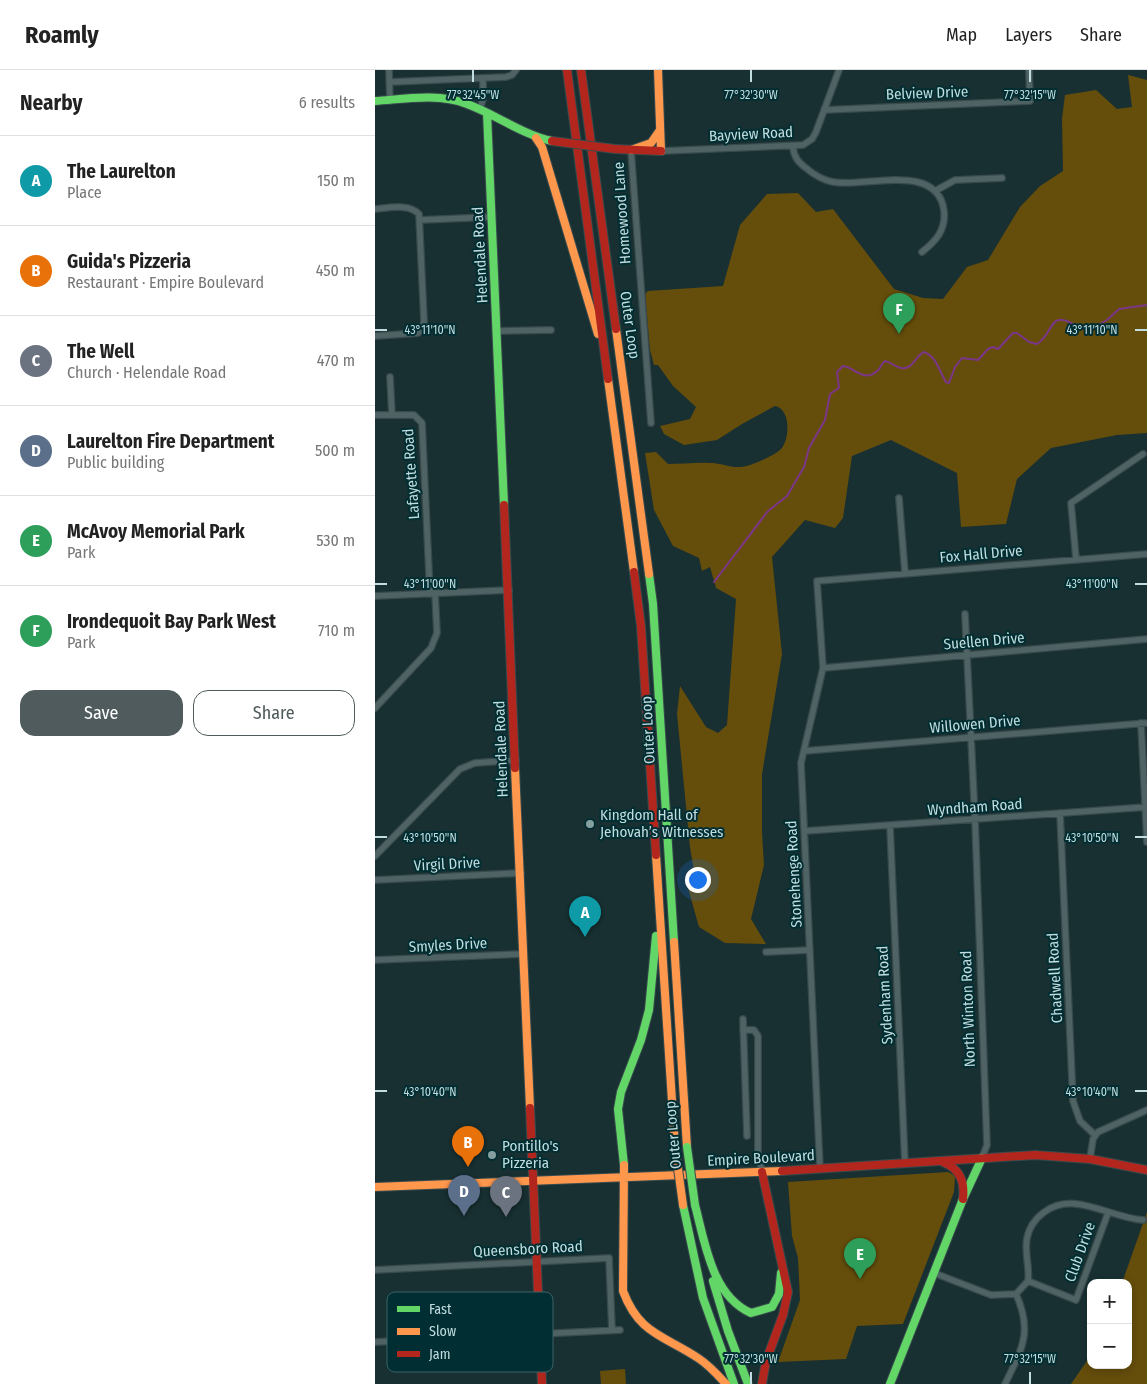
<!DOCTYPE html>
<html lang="en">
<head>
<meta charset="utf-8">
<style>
	:root { --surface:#fff; --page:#f6f6f6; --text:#222; --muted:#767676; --line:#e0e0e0; --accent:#4f5b5c }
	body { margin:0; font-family:"Fira Sans Condensed",sans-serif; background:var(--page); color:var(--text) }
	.controls { position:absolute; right:15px; bottom:15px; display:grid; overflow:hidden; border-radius:10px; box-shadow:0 2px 8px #0003 }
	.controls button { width:45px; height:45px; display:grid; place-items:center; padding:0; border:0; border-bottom:1px solid var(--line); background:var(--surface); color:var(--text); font:25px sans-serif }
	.you { position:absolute; left:322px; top:809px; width:18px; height:18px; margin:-12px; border:4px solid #fff; border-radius:50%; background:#1a73e8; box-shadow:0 0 0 8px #1a73e833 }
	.badge { display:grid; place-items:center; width:32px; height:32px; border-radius:50%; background:var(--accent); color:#fff; font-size:16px; font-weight:700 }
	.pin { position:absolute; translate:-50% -41px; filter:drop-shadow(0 1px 2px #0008) }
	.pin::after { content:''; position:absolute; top:26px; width:18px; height:15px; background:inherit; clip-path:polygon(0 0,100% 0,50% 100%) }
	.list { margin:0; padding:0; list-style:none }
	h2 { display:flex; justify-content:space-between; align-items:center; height:65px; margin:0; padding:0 20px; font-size:21px }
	h2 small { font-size:16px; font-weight:400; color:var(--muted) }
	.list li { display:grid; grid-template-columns:32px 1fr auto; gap:15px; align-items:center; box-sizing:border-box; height:90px; padding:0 20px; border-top:1px solid var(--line) }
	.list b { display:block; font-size:19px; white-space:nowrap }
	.list p { margin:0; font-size:16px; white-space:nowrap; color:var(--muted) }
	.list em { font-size:16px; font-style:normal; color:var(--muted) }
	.actions { display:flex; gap:10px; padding:15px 20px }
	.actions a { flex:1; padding:11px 0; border:1px solid var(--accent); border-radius:15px; text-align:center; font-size:18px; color:var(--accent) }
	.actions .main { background:var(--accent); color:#fff }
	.map { position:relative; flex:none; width:772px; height:1314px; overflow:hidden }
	header { display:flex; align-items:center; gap:30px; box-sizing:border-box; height:70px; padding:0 25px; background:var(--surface); border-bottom:1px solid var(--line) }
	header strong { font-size:24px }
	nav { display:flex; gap:28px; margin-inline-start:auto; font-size:18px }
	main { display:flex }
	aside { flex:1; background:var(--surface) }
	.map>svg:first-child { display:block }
	.green { fill:#654d0b }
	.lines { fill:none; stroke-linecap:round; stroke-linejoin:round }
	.stream { stroke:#7c3689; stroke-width:2 }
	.street-casing { stroke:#384a4c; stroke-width:8 }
	.fast-casing { stroke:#384a4c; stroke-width:10 }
	.slow-casing { stroke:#384a4c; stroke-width:10 }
	.jam-casing { stroke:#384a4c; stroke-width:10 }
	.street { stroke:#4f6365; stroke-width:5.5 }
	.fast { stroke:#63d668; stroke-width:8 }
	.slow { stroke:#ff974d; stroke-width:8 }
	.jam { stroke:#b3261e; stroke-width:8 }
	.fast-bridge-casing { stroke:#384a4c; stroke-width:10; stroke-linecap:butt }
	.slow-bridge-casing { stroke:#384a4c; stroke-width:10; stroke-linecap:butt }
	.jam-bridge-casing { stroke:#384a4c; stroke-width:10; stroke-linecap:butt }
	.fast-bridge { stroke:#63d668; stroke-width:8 }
	.slow-bridge { stroke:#ff974d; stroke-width:8 }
	.jam-bridge { stroke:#b3261e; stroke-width:8 }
	.ticks { fill:none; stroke:#c1dddf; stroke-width:2 }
	.poi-dot { fill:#86a0a2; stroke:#002e32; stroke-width:2 }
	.labels { text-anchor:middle; stroke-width:4; stroke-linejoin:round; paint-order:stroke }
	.street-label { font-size:15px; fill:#c1dddf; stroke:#002e32 }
	.poi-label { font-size:15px; fill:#c1dddf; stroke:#002e32; text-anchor:start }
	.key { fill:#002e32; stroke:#3a6366; stroke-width:1 }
	.key-label { font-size:14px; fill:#c1dddf }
	.ticks-label { font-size:12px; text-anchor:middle; fill:#c1dddf; stroke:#002e32; stroke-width:4; stroke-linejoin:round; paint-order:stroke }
</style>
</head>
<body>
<header>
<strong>Roamly</strong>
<nav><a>Map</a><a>Layers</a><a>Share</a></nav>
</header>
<main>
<aside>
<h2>Nearby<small>6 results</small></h2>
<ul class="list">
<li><span class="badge" style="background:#0f9aa8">A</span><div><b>The Laurelton</b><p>Place</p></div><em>150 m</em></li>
<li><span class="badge" style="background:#e8710a">B</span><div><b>Guida's Pizzeria</b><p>Restaurant · Empire Boulevard</p></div><em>450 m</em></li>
<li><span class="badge" style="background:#6b7280">C</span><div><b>The Well</b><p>Church · Helendale Road</p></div><em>470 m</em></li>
<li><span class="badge" style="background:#5c6f8a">D</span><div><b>Laurelton Fire Department</b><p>Public building</p></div><em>500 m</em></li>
<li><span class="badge" style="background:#2e9e5b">E</span><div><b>McAvoy Memorial Park</b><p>Park</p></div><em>530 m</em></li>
<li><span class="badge" style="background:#2e9e5b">F</span><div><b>Irondequoit Bay Park West</b><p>Park</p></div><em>710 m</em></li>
</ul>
<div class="actions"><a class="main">Save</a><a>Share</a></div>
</aside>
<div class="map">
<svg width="772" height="1314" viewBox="0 0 772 1314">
	<rect width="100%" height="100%" fill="#183032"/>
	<path class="green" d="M753,5L772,10V363L742,365L676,378L642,409L631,454L586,457L582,403L516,370L477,386L468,448L460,458L430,450L397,487L407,584L387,704V762L389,795L376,849L391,874L350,873L324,857L311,811L319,801L315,777L302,644L305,616L331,657L343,663L352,655L361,529L341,518L335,497L327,501L324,488L298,476L279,440L270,383L281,382L293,394C307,394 322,392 336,393C354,394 358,401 378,394C385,391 400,385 406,379C415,369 416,339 400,336L367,354L342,370L309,375L289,364L285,356L315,349L321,337L298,316L283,295H279L275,280L270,224L273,221L348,216L365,155L392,124L423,123L441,142L458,139L519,219L548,228L568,229L592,197L613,190L645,137L665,116L688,101L687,49L690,25L721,20L742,39L757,37Z
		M573,1102L580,1106L579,1122L528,1254L482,1256L471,1289L403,1292L425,1230L423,1188L417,1166L413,1112Z
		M772,1142V1314H696L716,1285V1295H753V1213H747Z
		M250,1299L251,1314H226L225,1301Z"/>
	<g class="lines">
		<path class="stream" d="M339,512L393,441L412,426L429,397L434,378L450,350L455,324L464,318L462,302L468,296C479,297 489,313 502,301C506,298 506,294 510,291C516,292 520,297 526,298C538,300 540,286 549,282C562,287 564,301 571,312L574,313L580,297L587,288L603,290L613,279L618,277L623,279L638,263H642L654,272L662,274C681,262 672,236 706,259L720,257L732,250L744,239L772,235"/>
		<g class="street-casing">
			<path id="street" d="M14,0L15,31
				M15,12L131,7L137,5L141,0
				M105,39L108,29V8
				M449,40L655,31L654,0
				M418,77C419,87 423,92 431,98C439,105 448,110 458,112C490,118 563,91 569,141C571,160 561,171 547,182
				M256,80L276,353
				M286,81L428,75L437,69L441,62L464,0
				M560,121L580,110L627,108
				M0,139C13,138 34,133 44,144L49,251L48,258L43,263L0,266
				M45,150L116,147
				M123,261L176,260
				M15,307L17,345
				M0,345H39L47,353L55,524
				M524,428L530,503
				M701,489L696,433L768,384
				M0,526L134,520
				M590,544L600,749L612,1075L607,1088
				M448,598L772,569
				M0,638L56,578L62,563L60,523
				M766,653L772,772
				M429,681L772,653
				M685,743L698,1031L705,1051L720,1065
				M515,756L530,1094
				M430,761L772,737
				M0,786L85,699L100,693L141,690
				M0,810L146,803
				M391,882L435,880
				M0,890L148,884
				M368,949L372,1066
				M368,960H379L383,966V1083L387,1102
				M715,1089L718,1069L723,1062L772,1040
				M445,1099L426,693L448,598L442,511L772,484
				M0,1200L234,1188L237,1260
				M559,1203L616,1225L641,1224L653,1211C655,1196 649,1183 652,1168C654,1158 660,1149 668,1143C698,1119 734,1148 768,1150
				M653,1211L701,1230L733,1143
				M0,1272L245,1260
				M630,1314C647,1279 658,1262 641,1224"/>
		</g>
		<g class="fast-casing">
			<path id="fast" d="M0,31C30,29 63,23 92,34C122,45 146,64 177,71
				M112,43L129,435
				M274,504L278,534L299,872
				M249,1095L243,1039L246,1022L266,970L274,940L281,866
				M308,1135L328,1228L359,1314
				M320,1135C330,1173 337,1226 376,1243L397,1237L404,1224L406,1203
				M338,1211L353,1261L373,1314
				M515,1314L588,1129L607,1088"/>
		</g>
		<g class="slow-casing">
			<path id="slow" d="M283,0L286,81
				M161,68L167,77L223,264
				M256,80L276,73L285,60
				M241,259L274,504
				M233,309L259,502
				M140,698L155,1038
				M281,785L300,1077
				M299,872L312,1077
				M249,1095L248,1221C264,1264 288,1265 323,1288C334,1295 342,1304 351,1314
				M0,1117L407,1101"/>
		</g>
		<g class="jam-casing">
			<path id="jam" d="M192,0L233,309
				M206,0L241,259
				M240,79L286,81
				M129,435L140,698
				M259,502L266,556L281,785
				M155,1038L167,1314
				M568,1092C585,1099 590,1111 588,1129
				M407,1101L660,1085L715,1089L772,1100
				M387,1102L413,1222L408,1245L391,1291L387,1314"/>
		</g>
		<use href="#street" class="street"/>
		<use href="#fast" class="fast"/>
		<use href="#slow" class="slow"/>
		<use href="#jam" class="jam"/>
		<g class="fast-bridge-casing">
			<path id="fast-bridge" d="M312,1077L320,1135"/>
		</g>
		<g class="slow-bridge-casing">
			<path id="slow-bridge" d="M300,1077L308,1135"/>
		</g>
		<g class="jam-bridge-casing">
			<path id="jam-bridge" d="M177,71L240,79"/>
		</g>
		<use href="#fast-bridge" class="fast-bridge"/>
		<use href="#slow-bridge" class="slow-bridge"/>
		<use href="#jam-bridge" class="jam-bridge"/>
	</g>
	<path class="ticks" d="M98,0V12M376,0V12M655,0V12M0,260H12M760,260H772M0,514H12M760,514H772M0,767H12M760,767H772M0,1021H12M760,1021H772M376,1302V1314M655,1302V1314"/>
	<g class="poi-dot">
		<circle cx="215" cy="754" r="5"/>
		<circle cx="117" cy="1085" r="5"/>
	</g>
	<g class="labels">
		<g class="street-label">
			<text transform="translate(552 23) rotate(-2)" y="5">Belview Drive</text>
			<text transform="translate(376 64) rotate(-3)" y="5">Bayview Road</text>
			<text transform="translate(247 143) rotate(-94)" y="5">Homewood Lane</text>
			<text transform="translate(105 185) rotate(-93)" y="5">Helendale Road</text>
			<text transform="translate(255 255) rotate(82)" y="5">Outer Loop</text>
			<text transform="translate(36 404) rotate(-94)" y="5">Lafayette Road</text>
			<text transform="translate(606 484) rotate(-5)" y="5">Fox Hall Drive</text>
			<text transform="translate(609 571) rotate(-5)" y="5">Suellen Drive</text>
			<text transform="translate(600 654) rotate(-5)" y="5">Willowen Drive</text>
			<text transform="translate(273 660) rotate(-93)" y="5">Outer Loop</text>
			<text transform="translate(126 679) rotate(-92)" y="5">Helendale Road</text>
			<text transform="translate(600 737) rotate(-4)" y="5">Wyndham Road</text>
			<text transform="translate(72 794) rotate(-3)" y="5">Virgil Drive</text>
			<text transform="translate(419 804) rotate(-93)" y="5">Stonehenge Road</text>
			<text transform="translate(73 875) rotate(-3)" y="5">Smyles Drive</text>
			<text transform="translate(680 908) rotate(-93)" y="5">Chadwell Road</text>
			<text transform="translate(510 925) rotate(-93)" y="5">Sydenham Road</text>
			<text transform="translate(593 939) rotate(-92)" y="5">North Winton Road</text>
			<text transform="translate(298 1065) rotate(-95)" y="5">Outer Loop</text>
			<text transform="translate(386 1088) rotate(-3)" y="5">Empire Boulevard</text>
			<text transform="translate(153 1179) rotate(-3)" y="5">Queensboro Road</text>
			<text transform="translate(705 1182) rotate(-70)" y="5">Club Drive</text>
		</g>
		<g class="poi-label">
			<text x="225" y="750">Kingdom Hall of<tspan x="225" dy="17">Jehovah’s Witnesses</tspan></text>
			<text x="127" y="1081">Pontillo's<tspan x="127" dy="17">Pizzeria</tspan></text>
		</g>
	</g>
	<rect x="12" y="1222" width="166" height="80" rx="8" class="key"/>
	<rect x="22" y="1236" width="23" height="6" fill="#63d668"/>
	<rect x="22" y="1258" width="23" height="7" fill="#ff974d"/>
	<rect x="22" y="1281" width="23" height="6" fill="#b3261e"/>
	<g class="key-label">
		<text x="54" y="1244">Fast</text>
		<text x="54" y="1266">Slow</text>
		<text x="54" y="1289">Jam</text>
	</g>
	<g class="ticks-label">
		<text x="98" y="29">77°32'45"W</text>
		<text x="376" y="29">77°32'30"W</text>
		<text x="655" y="29">77°32'15"W</text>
		<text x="55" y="264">43°11'10"N</text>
		<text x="717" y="264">43°11'10"N</text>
		<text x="55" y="518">43°11'00"N</text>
		<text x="717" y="518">43°11'00"N</text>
		<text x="55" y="772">43°10'50"N</text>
		<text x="717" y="772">43°10'50"N</text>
		<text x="55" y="1026">43°10'40"N</text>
		<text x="717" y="1026">43°10'40"N</text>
		<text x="376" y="1293">77°32'30"W</text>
		<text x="655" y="1293">77°32'15"W</text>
	</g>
</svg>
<div class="controls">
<button>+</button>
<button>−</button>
</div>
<div class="you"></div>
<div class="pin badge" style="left:210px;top:867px;background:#0f9aa8">A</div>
<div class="pin badge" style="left:93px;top:1097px;background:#e8710a">B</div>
<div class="pin badge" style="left:131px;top:1147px;background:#6b7280">C</div>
<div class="pin badge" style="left:89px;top:1146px;background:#5c6f8a">D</div>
<div class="pin badge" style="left:485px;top:1209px;background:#2e9e5b">E</div>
<div class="pin badge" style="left:524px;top:264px;background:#2e9e5b">F</div>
</div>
</main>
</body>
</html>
